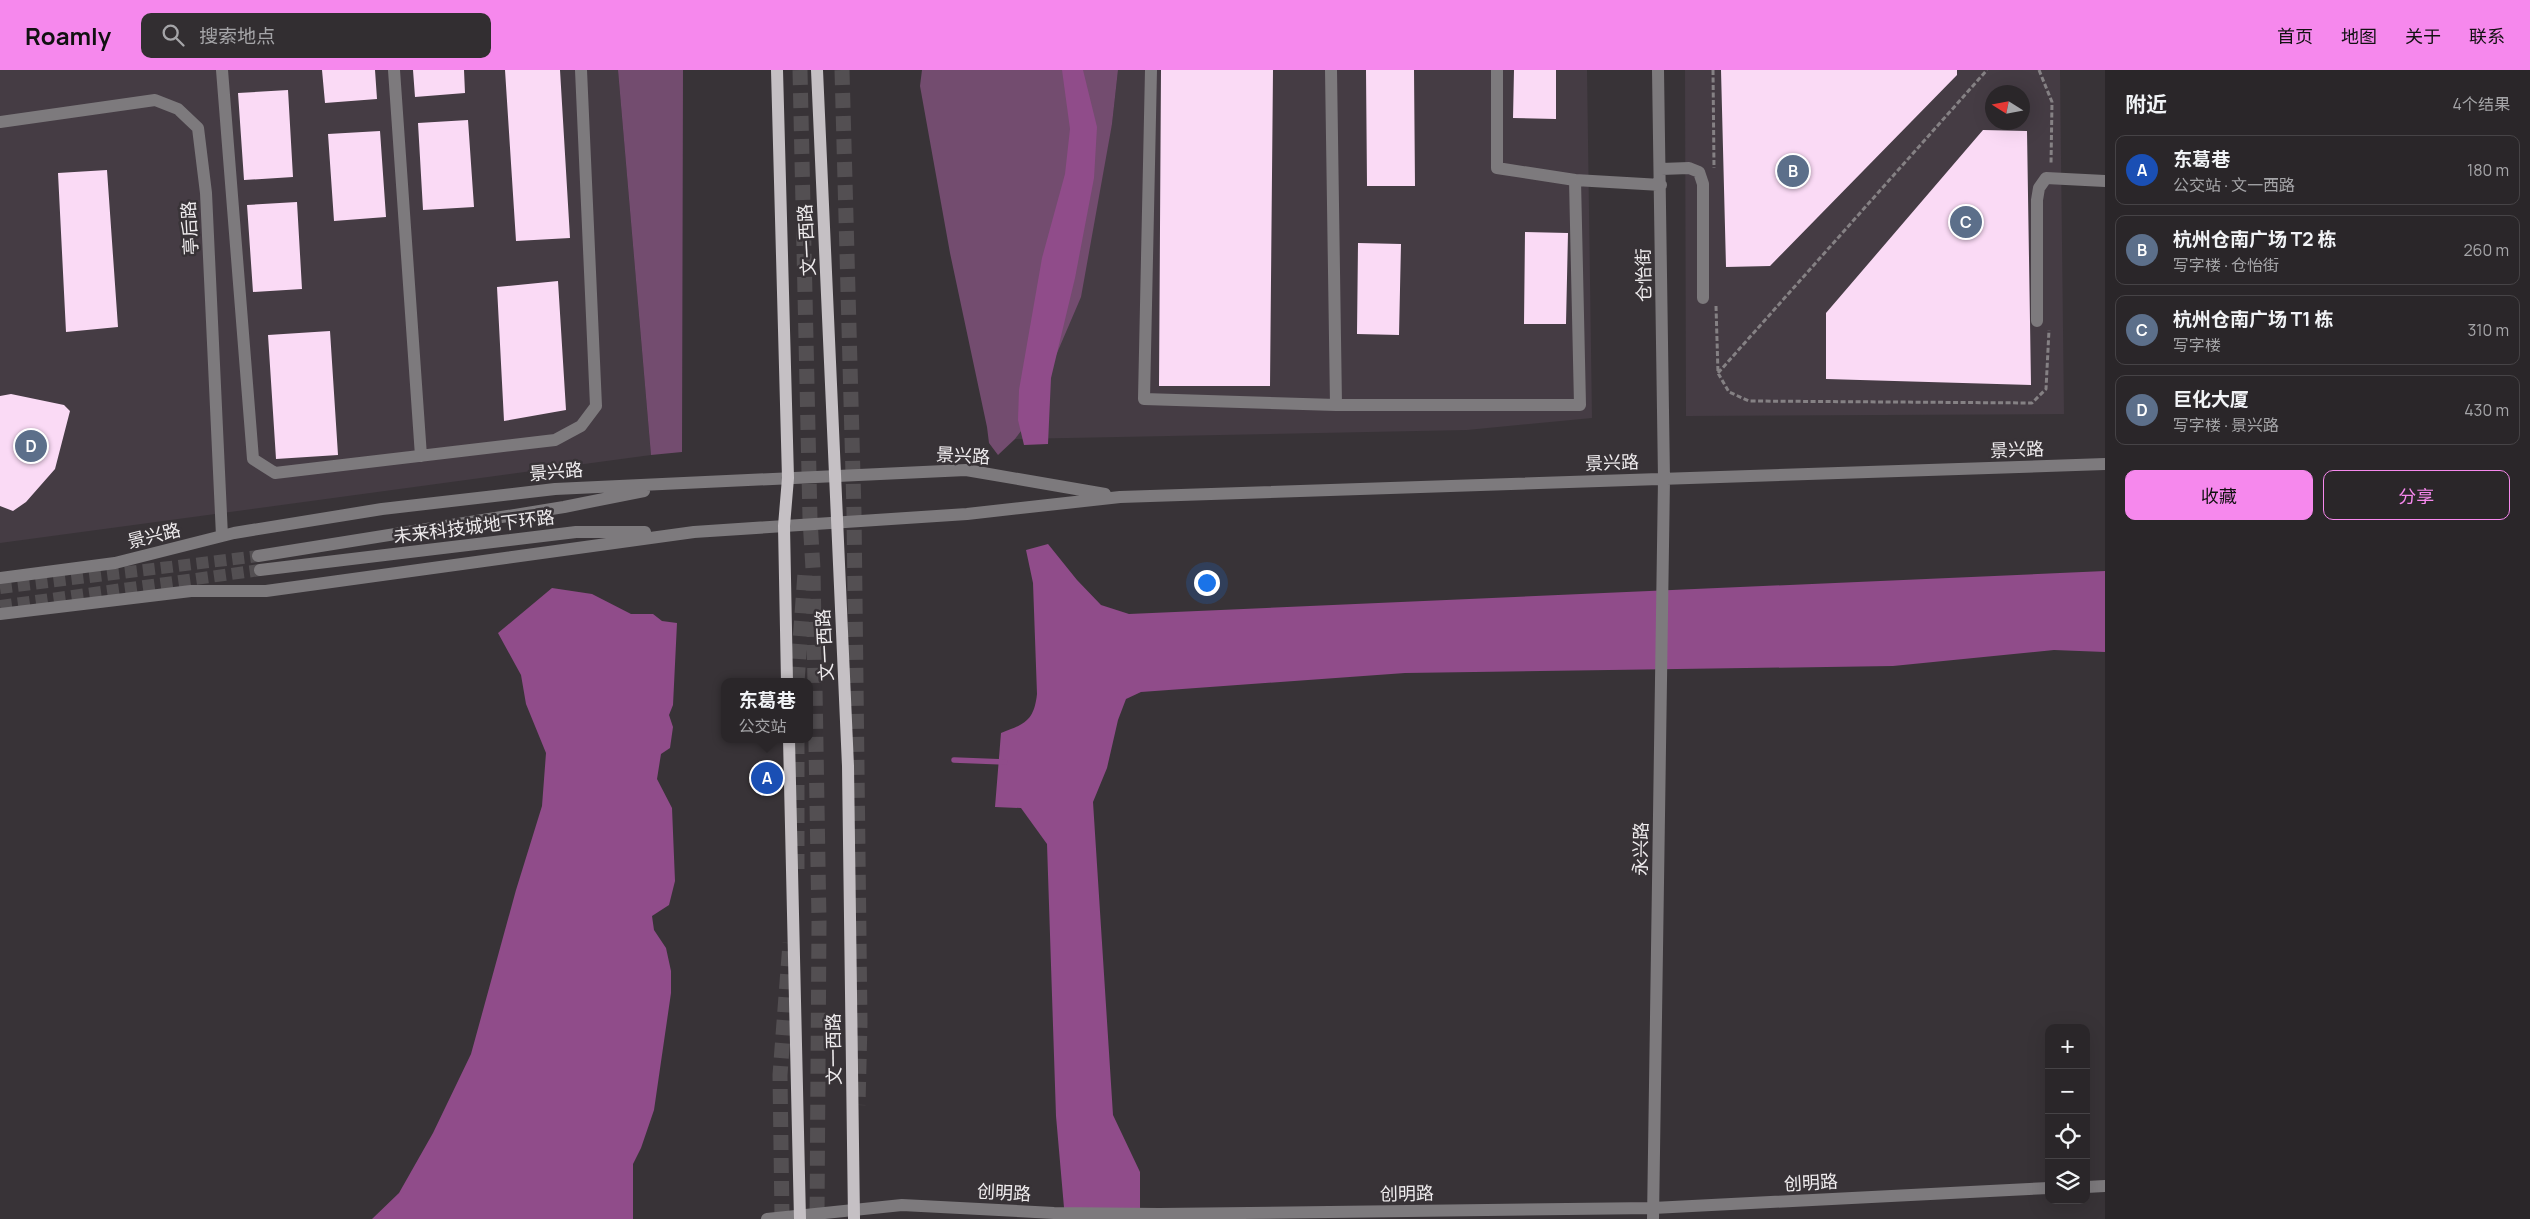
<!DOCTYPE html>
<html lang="zh">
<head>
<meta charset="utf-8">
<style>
	:root { --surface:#2a2629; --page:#322e31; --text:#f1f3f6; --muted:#a5a5a8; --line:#464346; --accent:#f688ed }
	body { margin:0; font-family:Manrope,"Noto Sans SC",sans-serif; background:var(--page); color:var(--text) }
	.controls { position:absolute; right:15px; bottom:15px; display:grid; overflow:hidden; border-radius:10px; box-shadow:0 5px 20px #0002 }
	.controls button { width:45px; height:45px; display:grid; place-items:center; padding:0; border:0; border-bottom:1px solid var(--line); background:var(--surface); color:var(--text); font:25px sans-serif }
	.compass { position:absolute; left:1985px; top:15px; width:45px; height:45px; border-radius:50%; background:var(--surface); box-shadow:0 5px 20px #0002; rotate:281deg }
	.you { position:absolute; left:1206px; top:512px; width:18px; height:18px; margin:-12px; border:4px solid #fff; border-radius:50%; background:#1a73e8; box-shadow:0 0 0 8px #1a73e833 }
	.badge { display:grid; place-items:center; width:32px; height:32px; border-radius:50%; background:var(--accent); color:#fff; font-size:16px; font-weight:700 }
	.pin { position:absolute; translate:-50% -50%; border:2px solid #fff; box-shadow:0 1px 5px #0006 }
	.popup { position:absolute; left:721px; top:608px; width:92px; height:65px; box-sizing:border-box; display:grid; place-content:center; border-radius:10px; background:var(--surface); filter:drop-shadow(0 1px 4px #0005); font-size:16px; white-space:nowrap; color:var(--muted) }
	.popup b { font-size:19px; color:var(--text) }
	.popup::after { content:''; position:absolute; left:50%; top:100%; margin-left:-10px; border:10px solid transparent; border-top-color:var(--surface) }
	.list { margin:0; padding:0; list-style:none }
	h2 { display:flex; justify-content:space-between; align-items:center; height:65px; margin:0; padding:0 20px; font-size:21px }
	h2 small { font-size:16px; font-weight:400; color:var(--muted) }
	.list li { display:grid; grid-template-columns:32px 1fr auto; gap:15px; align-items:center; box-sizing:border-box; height:70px; margin:0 10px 10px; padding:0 10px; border:1px solid var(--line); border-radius:10px }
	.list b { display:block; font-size:19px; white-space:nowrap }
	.list p { margin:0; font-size:16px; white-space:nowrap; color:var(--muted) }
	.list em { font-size:16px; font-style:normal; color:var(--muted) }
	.actions { display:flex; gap:10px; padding:15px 20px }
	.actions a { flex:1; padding:11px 0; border:1px solid var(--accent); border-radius:10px; text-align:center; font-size:18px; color:var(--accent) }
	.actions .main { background:var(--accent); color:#111 }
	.icon { flex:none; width:28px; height:28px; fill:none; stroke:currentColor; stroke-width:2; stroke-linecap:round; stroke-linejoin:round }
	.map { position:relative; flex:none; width:2105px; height:1149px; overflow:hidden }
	header { display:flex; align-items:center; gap:30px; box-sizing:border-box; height:70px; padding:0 25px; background:var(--accent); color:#111 }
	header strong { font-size:24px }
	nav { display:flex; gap:28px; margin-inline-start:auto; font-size:18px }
	.search { width:350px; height:45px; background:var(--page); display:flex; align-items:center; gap:12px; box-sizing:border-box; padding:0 18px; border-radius:10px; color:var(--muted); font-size:19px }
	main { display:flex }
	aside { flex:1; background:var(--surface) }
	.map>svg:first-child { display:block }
	.built { fill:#453c44; fill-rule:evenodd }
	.green { fill:#734c6f }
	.water { fill:#904c8a }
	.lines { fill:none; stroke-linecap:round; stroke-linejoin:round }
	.stream { stroke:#904c8a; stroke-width:5.5 }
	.building { fill:#fadaf5 }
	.minor-tunnel { stroke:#534f52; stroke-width:12; stroke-dasharray:12 6; stroke-linecap:butt }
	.highway-tunnel { stroke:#534f52; stroke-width:15; stroke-dasharray:15 8; stroke-linecap:butt }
	.path { stroke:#858184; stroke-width:3; stroke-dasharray:5 2.5; stroke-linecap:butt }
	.minor { stroke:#7d7a7d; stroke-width:12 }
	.major { stroke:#c5c0c4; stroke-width:12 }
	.labels { text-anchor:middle; stroke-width:5; stroke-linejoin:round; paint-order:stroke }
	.street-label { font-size:18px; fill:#efecee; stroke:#383337 }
</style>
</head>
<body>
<header>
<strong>Roamly</strong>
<div class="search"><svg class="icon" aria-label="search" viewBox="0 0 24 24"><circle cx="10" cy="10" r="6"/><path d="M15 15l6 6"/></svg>搜索地点</div>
<nav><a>首页</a><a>地图</a><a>关于</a><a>联系</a></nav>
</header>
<main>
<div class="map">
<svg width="2105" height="1149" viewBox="0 0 2105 1149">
	<rect width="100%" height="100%" fill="#383337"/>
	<path class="built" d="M0,0H618L651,385L0,473Z
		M1118,0H1587L1592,348L1467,360L1015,369L1027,353L1112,54Z
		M1685,0H2060L2064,344L1686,346ZM1992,22H2022V52H1992Z"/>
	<path class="green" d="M618,0H683L682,382L651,385Z
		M922,0H1118L1112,54L1081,227L1027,353L1015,369L998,385L989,373L987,357L950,183L920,16Z"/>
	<path class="water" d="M1062,0H1083L1097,57L1094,108L1075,208L1051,308L1048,374L1024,375L1018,350L1019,320L1042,188L1065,104L1070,59Z
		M1048,474L1077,510L1101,535L1129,544L2105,501V582L2054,580L1893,596L1405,603L1141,622L1126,629L1118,650L1107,698L1093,732L1113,1045L1140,1102V1149H1065L1056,1046L1047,774L1021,738L995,737L1001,663C1025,654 1034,651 1037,624L1033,513L1026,480Z
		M552,518L592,524L631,544H653L662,551L677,553L673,635L669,645L673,657L670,678L661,684L657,709L672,738L675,811L669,835L652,846L654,860L666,878L671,901V923L654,1040L641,1078L633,1094V1149H372L399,1123L433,1063L471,984L516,820L542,736L546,683L526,634L521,605L498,563Z"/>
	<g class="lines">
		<path class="stream" d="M954,690L1005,692"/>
	</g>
	<path class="building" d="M322,0H375L377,29L325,33Z
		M413,0H464L465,23L415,27Z
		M505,0H560L570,168L516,171Z
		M1161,0H1273L1270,316H1159Z
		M1366,0H1414L1415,116H1367Z
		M1514,0H1556V49L1513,48Z
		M1721,0H1957V5L1770,196L1726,197Z
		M288,20L293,107L244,110L238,23Z
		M468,50L474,137L423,140L418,53Z
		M1983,60L2027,61L2031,315L1826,309V243Z
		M380,61L386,147L334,151L328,64Z
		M107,100L118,257L66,262L58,103Z
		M297,132L302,219L253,222L247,135Z
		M1525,162L1568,163L1566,254H1524Z
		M1358,173L1401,174L1399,265L1357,264Z
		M558,211L566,340L504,351L497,217Z
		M330,261L338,385L276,389L268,265Z
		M11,324L64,335L70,341L55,399L26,432L13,441L0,436V326Z"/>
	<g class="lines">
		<path class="minor-tunnel" d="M0,518L258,486
			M0,536L260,500"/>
		<path class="highway-tunnel" d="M800,0L810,449L813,499L819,852L817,1149
			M842,0L854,442L860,953L858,1035
			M797,612L805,503
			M797,669V803
			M782,1149L780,1005L790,873"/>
		<path class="path" d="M1713,0L1714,98
			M2039,0L2052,32L2051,94
			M1716,236L1718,303L1729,322L1749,331L2032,333L2046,319L2049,260
			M1718,303L1987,0"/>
		<path class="minor" d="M222,0L253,389L275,403L555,370L581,356L596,336L581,0
			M394,0L421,386
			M1151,0L1144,329L1336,335H1580L1575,110L1497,98V0
			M1331,0L1336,335
			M0,52L155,30L178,39L198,58L206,123L222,466
			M1661,99L1689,98L1699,102L1703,114V228
			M1575,110L1661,115
			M2037,251V130L2039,118L2046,108L2105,111
			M258,486L564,437L644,421
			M260,500L576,462H645
			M0,508L115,493L234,463L382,439L555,419L966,400L1105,424
			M0,544L191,521H266L694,462L967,444L1120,427L2105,394
			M2086,1117L2105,1116
			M767,1149L902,1135L1054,1143L1159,1144L1653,1138L2049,1118
			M1653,1149L1664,409L1658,0"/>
		<path class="major" d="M777,0L788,408L784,456L787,612
			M817,0L848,696L854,1149
			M789,669L800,1149"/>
	</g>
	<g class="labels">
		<g class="street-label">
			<text transform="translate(190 158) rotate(-93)" y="6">亭后路</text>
			<text transform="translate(807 170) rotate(-93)" y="6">文一西路</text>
			<text transform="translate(1644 205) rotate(-91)" y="6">仓怡街</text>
			<text transform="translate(2017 380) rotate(-2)" y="6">景兴路</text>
			<text transform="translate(963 386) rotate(3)" y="6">景兴路</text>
			<text transform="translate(1612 393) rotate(-2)" y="6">景兴路</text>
			<text transform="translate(556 402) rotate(-5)" y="6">景兴路</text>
			<text transform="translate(474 457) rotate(-7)" y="6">未来科技城地下环路</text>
			<text transform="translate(154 466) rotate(-14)" y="6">景兴路</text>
			<text transform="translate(825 575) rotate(-93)" y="6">文一西路</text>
			<text transform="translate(1641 779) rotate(-89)" y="6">永兴路</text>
			<text transform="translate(834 979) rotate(-91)" y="6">文一西路</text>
			<text transform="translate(1811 1113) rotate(-3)" y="6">创明路</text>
			<text transform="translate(1004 1123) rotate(3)" y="6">创明路</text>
			<text transform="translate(1407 1124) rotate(-1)" y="6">创明路</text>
		</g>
	</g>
</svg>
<div class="controls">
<button>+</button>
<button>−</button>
<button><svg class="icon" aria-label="locate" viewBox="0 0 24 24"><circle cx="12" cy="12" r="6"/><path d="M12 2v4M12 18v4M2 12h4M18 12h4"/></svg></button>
<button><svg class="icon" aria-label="layers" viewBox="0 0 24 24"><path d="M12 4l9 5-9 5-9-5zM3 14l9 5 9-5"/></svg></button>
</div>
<svg class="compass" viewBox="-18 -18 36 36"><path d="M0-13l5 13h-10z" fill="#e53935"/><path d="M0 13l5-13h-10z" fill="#a5a5a8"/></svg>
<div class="you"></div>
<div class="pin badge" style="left:767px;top:708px;background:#1a4fb4">A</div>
<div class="popup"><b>东葛巷</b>公交站</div>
<div class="pin badge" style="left:1793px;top:101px;background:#5c6f8a">B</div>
<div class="pin badge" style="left:1966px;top:152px;background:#5c6f8a">C</div>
<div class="pin badge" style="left:31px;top:376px;background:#5c6f8a">D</div>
</div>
<aside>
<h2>附近<small>4个结果</small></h2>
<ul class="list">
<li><span class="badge" style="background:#1a4fb4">A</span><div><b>东葛巷</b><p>公交站 · 文一西路</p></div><em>180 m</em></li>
<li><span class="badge" style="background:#5c6f8a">B</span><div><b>杭州仓南广场 T2 栋</b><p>写字楼 · 仓怡街</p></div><em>260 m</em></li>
<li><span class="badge" style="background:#5c6f8a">C</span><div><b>杭州仓南广场 T1 栋</b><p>写字楼</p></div><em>310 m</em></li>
<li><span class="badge" style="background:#5c6f8a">D</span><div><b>巨化大厦</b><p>写字楼 · 景兴路</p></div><em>430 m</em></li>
</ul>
<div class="actions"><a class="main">收藏</a><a>分享</a></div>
</aside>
</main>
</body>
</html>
